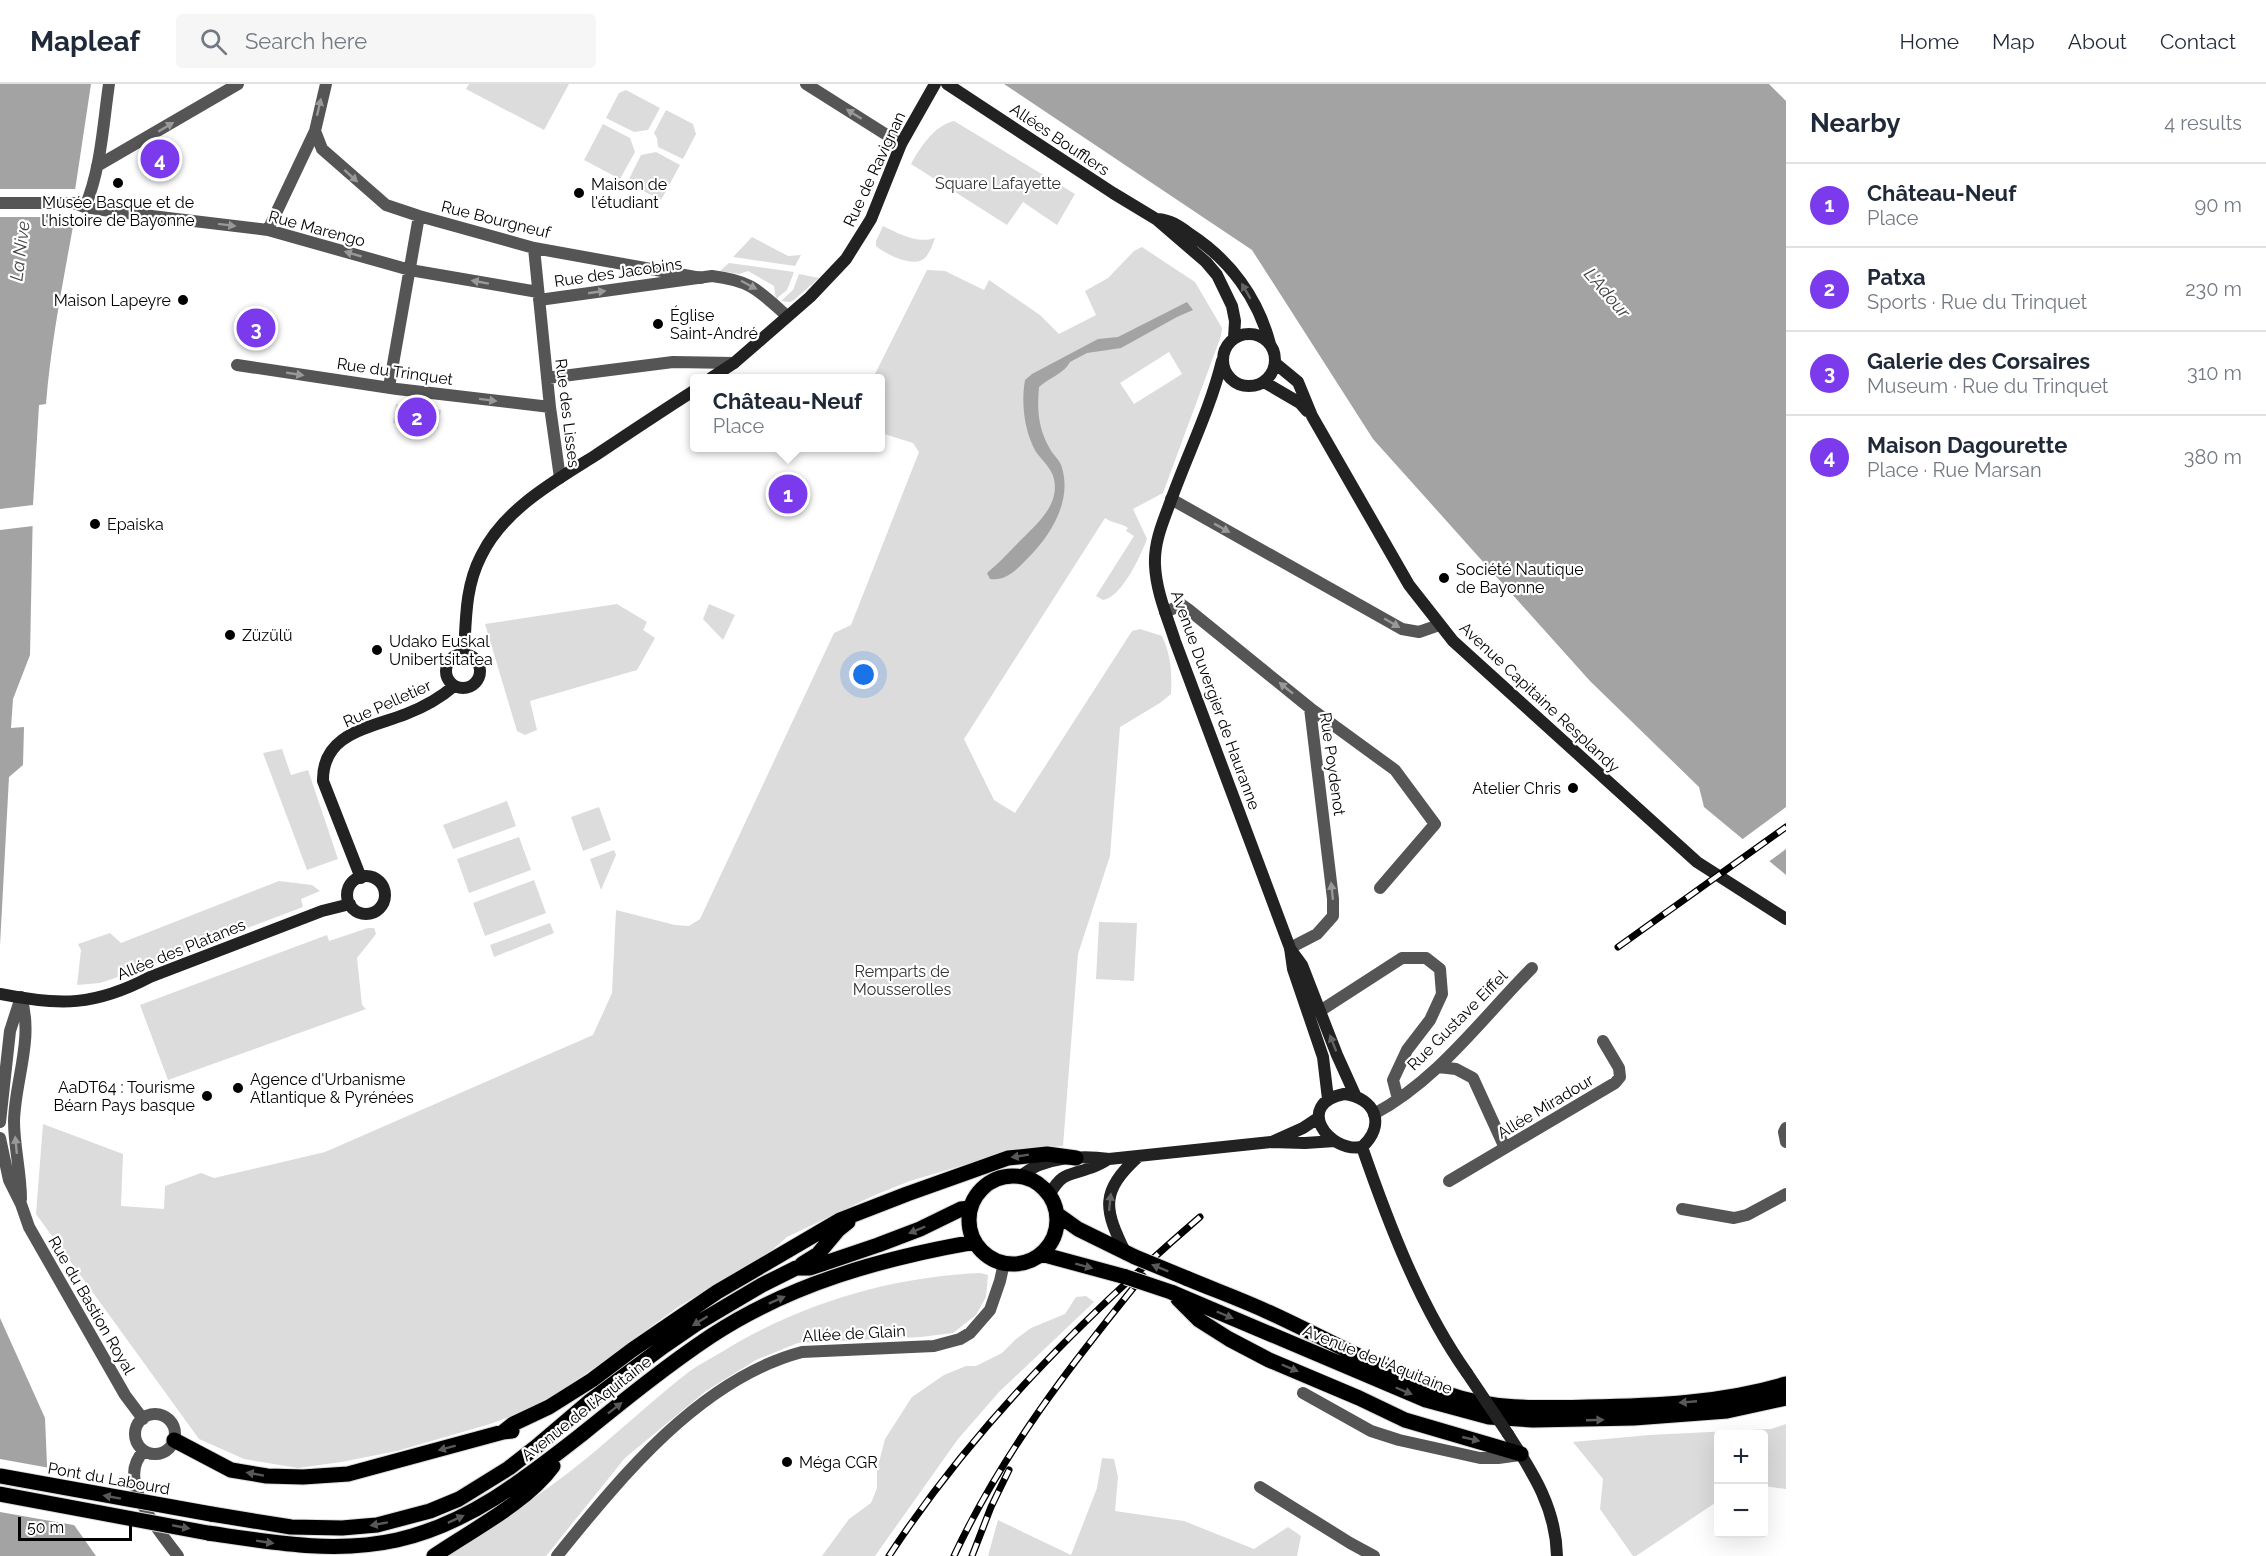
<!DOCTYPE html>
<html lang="en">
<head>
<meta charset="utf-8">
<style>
	:root { --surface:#fff; --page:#f6f6f7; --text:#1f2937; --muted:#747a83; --line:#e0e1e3; --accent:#7c3aed }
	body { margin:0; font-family:Raleway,sans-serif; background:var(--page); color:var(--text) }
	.controls { position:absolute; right:18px; bottom:18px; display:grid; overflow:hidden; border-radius:6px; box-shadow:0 6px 24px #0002 }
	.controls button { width:54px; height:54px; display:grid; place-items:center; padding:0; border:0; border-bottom:2px solid var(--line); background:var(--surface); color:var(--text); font:30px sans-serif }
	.scale { position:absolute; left:18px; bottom:15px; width:114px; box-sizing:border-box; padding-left:6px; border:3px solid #000; border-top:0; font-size:16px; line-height:21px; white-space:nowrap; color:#000; -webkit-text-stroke:4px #fff; paint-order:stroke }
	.you { position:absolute; left:864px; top:591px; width:21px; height:21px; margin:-15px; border:4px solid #fff; border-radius:50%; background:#1a73e8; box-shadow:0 0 0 9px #1a73e833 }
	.badge { display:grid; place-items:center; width:39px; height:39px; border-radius:50%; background:var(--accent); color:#fff; font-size:20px; font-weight:700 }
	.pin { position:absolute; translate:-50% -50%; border:3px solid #fff; box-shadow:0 2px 6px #0006 }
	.popup { position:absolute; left:690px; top:290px; width:195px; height:78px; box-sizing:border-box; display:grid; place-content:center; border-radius:6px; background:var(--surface); filter:drop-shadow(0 2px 4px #0005); font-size:20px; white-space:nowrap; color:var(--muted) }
	.popup b { font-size:22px; color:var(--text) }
	.popup::after { content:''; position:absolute; left:50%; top:100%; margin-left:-12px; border:12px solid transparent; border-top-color:var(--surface) }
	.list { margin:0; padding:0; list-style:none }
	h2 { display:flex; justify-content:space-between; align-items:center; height:78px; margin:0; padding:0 24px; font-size:26px }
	h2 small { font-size:20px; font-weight:400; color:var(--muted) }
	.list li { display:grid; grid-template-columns:39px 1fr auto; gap:18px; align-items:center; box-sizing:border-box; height:84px; padding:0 24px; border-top:2px solid var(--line) }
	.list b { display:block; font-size:22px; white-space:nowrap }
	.list p { margin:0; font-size:20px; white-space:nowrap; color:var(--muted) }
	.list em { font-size:20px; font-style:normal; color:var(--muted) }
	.icon { flex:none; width:33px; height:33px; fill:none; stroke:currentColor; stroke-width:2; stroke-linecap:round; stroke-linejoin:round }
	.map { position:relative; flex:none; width:1786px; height:1472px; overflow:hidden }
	header { display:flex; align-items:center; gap:36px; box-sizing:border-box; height:84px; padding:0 30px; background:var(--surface); border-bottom:2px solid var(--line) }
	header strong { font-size:28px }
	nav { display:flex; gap:33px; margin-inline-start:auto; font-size:21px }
	.search { width:420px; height:54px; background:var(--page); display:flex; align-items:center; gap:15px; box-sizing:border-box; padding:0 21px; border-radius:6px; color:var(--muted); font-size:22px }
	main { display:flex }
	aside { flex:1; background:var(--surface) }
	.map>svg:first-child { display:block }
	.green { fill:#dcdcdc; fill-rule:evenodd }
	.water { fill:#a3a3a3 }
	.pier { fill:#fff }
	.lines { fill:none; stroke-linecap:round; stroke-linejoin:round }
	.primary-casing { stroke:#dbdbdb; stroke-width:17 }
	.street { stroke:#555; stroke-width:12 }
	.secondary { stroke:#222; stroke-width:12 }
	.primary { stroke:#000; stroke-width:15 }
	.rail-casing { stroke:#000; stroke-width:7 }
	.rail { stroke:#fff; stroke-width:4.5; stroke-dasharray:14; stroke-linecap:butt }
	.primary-bridge-casing { stroke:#dbdbdb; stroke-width:17; stroke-linecap:butt }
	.secondary-bridge { stroke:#222; stroke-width:12 }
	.primary-bridge { stroke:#000; stroke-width:15 }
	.oneway { fill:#999 }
	.oneway2 { fill:#646464 }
	.oneway3 { fill:#595959 }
	.poi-dot { fill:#000; stroke:#fff; stroke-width:2 }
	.labels { text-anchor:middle; stroke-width:4.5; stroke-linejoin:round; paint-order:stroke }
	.street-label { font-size:16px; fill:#000; stroke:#fff }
	.park-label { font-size:16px; fill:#333; stroke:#fff }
	.poi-label { font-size:16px; fill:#000; stroke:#fff; text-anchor:start }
	.water-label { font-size:18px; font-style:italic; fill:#444; stroke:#fff }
</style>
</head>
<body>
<header>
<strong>Mapleaf</strong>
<div class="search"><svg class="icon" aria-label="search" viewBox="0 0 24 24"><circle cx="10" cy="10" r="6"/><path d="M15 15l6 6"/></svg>Search here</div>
<nav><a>Home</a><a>Map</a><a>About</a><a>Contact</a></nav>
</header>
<main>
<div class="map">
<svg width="1786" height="1472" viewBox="0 0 1786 1472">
	<rect width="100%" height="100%" fill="#fff"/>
	<path class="green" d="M469,0H569L544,46L466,5Z
		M626,6L660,24L648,46L634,48L606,34L619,9Z
		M666,26L693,40L696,50L683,75L658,63L657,54L654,49Z
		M954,37L1075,110L1057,141L1023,118L1007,141L911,80C921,62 934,42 954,37Z
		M603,40L630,54L635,68L620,95L584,76Z
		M656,68L680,81L661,116L627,99L641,71Z
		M883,142C900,150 916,160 935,154C933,160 930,168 926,173C916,185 886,171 876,162V157Z
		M752,153L788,172L801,171L795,182L733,173Z
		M1142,163L1195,198L1222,244L1221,252L1163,409L1133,425L1147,455C1141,471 1122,513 1103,516L1096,512L1134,452L1126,447L1128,444C1122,439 1114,440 1105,434L964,655L994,716L1015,729L1132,547L1140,545L1162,552C1171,571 1172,589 1171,610L1160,619L1120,643L1110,772L1078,870L1063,1062L1026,1066L994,1072L910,1097L875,1111L787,1153L772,1166L678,1223L594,1284L557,1309L522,1328L490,1340L397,1367L341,1378L298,1384L244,1375L199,1355L36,1130L43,1040L123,1070L121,1122L164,1125L165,1102L201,1089L214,1094L325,1068L593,951L612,909L616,826L675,841L689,842L700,835L834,549L851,541L919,368L913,359L881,349V294H873L927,186L945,187L984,206L989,196L1040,231L1059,250L1096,231L1085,207L1108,194L1134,167ZM1169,268L1182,290L1134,320L1120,299Z
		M729,179L794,188L787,206L776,215L774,202L748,187L739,190L720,187Z
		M799,190L819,194L794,216L790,218L781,217L793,206Z
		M396,320L441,326L438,345L393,339Z
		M617,520L647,538L643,546L655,554L637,586L530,617L537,646L525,651L517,647L485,540Z
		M709,520L735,531L723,556L703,535Z
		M282,665L291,691L308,686L338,775L307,786L263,669Z
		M507,717L516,742L453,765L443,741Z
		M599,723L611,756L583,767L571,733Z
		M519,753L531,786L469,809L457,775Z
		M614,766L616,771L601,806L590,775Z
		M534,796L546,829L485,852L473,819Z
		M279,797L312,801L320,807L301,815L303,823L115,894L100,899L77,901L81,866L78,860L110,849L121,859Z
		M1099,838L1137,839L1134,897L1096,895Z
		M550,839L554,849L494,873L490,861Z
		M368,844H374L376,850L357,874L362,921L366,925L168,996L140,921L327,851L329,857Z
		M980,1189L988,1191L986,1213L976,1231L953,1249L921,1253L798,1259L756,1276L706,1307L625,1374L546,1472H448C487,1444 529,1419 568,1389C610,1357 648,1319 690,1287C701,1279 714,1273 725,1266C802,1219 891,1193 980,1189Z
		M1086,1212L1094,1218L999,1308L958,1355L875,1472H822L849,1435L871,1419L877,1404V1386L885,1355L912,1313L944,1291L966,1282H976L1002,1269L1016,1255L1031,1244L1065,1230L1076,1213Z
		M1786,1340V1405L1764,1402V1350H1718V1417L1636,1472H1633L1600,1425L1603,1395L1573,1358L1649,1351L1771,1345Z
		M1102,1374L1114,1375L1118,1393L1115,1427L1184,1437L1254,1465L1288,1443L1301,1452L1297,1472H988L998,1436L1071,1471L1097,1404Z"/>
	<path class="water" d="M0,0H91L71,133L74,137C63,198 51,258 46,320L39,321L33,421L30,571L13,615L11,644L24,643L23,681L9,693L0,861Z
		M1004,0H1769L1786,17V791L1704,723L1699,703L1590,597L1373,355L1252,166Z
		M1187,218L1193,226L1177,233L1121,264L1087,269L1070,278C1065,289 1049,294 1039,303C1037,326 1038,344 1050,365C1053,371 1061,377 1062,384C1072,417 1051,451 1028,474C1017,485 1007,497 990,495L987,489C998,480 1007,470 1017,460C1034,442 1060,423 1054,395C1052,385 1042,376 1036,368C1024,347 1021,319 1025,296L1032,290L1098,255L1118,253Z
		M0,1234L45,1334L48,1404L96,1472H0Z"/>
	<path class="pier" d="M0,105H76L71,133H0Z
		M33,421V442L0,446V425Z
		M1786,723V765L1767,779L1740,757Z
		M0,1375L50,1384L51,1403L79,1442L0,1428Z"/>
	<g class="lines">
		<g class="primary-casing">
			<path id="primary" d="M969 1136a44 44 0 1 1 88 0a44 44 0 1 1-88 0Z
				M1057,1130L1078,1145L1135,1173
				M1041,1170L1126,1193
				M802,1180L818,1170L838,1146L848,1138
				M1186,1194C1212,1205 1240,1215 1266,1227C1326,1254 1385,1289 1448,1310C1493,1326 1541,1324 1588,1323C1655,1322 1722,1319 1786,1300
				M1171,1208L1426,1316L1489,1333L1533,1336L1634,1334L1727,1327L1786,1314
				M1178,1215L1199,1236L1229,1255L1269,1276L1359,1314L1405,1336L1521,1370
				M503,1348L513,1340L549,1323L592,1296L632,1266L717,1208L840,1136L907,1110L1008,1074L1047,1070L1076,1074
				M174,1356L231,1386L267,1392L303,1393L348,1390L503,1348L512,1347
				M211,1430L291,1443L342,1444L377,1441L430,1427L459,1415L509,1384L536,1363L590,1317L664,1262L696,1240L762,1201L796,1184H810L878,1161L920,1145L961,1125L970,1124
				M208,1449C270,1458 334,1470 397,1456C468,1440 525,1395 581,1351C623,1317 666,1282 711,1252C790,1200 883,1174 975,1158
				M434,1472C472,1446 526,1419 553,1382"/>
		</g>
		<path class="street" d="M806,0L901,60
			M315,47L322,65L386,121L419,132L534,164L701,194
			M97,82L238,0
			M0,119H74L85,123L110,127L268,146L410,186L538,208
			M85,123C101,85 103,41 109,0
			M268,146L315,47L326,0
			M534,164L550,323L560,394
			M539,216L712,192C752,197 758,206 787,232
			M237,281L397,305L550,323
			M547,294L673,278L734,279
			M389,303L419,132
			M1171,415L1402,545L1419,548L1439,541
			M1165,528L1182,521L1189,526L1310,624L1333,815V832L1317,850L1290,864
			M1310,624L1395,686L1435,740L1380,804
			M1320,927L1402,874H1426L1440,885L1442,910L1430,936L1407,966L1393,996L1398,1015
			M1438,983L1456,985L1473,994L1505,1064
			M1374,1030C1438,996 1482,934 1532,884
			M0,1038L10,947L21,913
			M1786,1044L1784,1048L1786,1058
			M0,1054L9,1096L21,1120L29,1143L125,1311L143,1335
			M1449,1097L1615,999L1620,993L1619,984L1603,957
			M21,1115C21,1089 14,1063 14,1037C15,996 34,955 21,913
			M1682,1125L1734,1134L1747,1131L1786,1110
			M1303,1309L1371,1347L1399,1356L1480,1374H1498L1520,1371
			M135 1350a20 20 0 1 1 40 0a20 20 0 1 1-40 0Z
			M144,1367C114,1396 160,1448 178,1472
			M1260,1403L1350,1459L1374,1472
			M557,1472C621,1393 700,1295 802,1268L934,1262L960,1255L970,1249L990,1226L1000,1197L1004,1179"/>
		<path class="secondary" d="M947,0L1113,109L1156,135L1206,178L1217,191L1232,222L1235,237L1234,254
			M1157,135C1171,136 1179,142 1190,150C1230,176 1258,214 1270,260
			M1223 276a26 26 0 1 1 52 0a26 26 0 1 1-52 0Z
			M1222,277C1210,326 1187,371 1170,419C1162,440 1154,459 1155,481C1156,507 1167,532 1175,557L1290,864L1293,885L1323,973L1328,1015
			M1275,279L1298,298L1312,332L1409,501L1453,557L1697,778L1786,835
			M711,294L734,279L810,213L846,175L871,135L901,60L935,0
			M1264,298L1300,319L1307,327
			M446 587a17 17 0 1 1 34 0a17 17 0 1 1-34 0Z
			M464,570C466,536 465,503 481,472C504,425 553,398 596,371C629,349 662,327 695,306
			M347 811a19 19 0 1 1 38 0a19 19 0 1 1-38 0Z
			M361,794L323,697C322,649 370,644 406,630C424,623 439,615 454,602
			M1291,866L1302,881L1337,971L1356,1013
			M0,910C60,922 95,922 150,893L322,827L350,820
			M1344,1010C1376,1014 1386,1041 1362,1063C1328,1069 1294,1020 1344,1010Z
			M1274,1057L1303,1044L1318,1034
			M1362,1063C1388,1138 1420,1223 1467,1289
			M1021,1092C1043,1073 1081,1071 1109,1075L1271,1058L1305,1059L1335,1057
			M1050,1110C1062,1088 1069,1092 1090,1084C1097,1082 1103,1078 1109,1075
			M1126,1170C1104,1125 1099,1108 1139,1072
			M1508,1350C1533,1389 1556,1424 1557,1472"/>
		<use href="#primary" class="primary"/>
		<g class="rail-casing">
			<path id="rail" d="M1618,863L1786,743
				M889,1472C974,1342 1083,1234 1200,1133
				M954,1472C1002,1369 1072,1279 1143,1192
				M972,1472L991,1423L1009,1386"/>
		</g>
		<use href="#rail" class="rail"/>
		<g class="primary-bridge-casing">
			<path id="primary-bridge" d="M1135,1173L1186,1194
				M1126,1193L1171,1208
				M0,1392L211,1430
				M0,1410L208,1449"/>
		</g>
		<path class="secondary-bridge" d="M1467,1289L1508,1350"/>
		<use href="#primary-bridge" class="primary-bridge"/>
	</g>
	<defs><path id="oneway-solid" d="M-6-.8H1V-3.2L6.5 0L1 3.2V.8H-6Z" transform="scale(1.5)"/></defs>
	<g class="oneway">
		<use href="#oneway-solid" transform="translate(319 23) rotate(-77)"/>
		<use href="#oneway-solid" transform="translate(854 30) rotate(-148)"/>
		<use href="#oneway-solid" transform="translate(166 43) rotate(-31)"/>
		<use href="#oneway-solid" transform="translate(351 92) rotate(42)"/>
		<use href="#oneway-solid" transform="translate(227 141) rotate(7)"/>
		<use href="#oneway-solid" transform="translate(353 170) rotate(-164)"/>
		<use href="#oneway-solid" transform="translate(480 198) rotate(-170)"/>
		<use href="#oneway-solid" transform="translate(749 201) rotate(28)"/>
		<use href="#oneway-solid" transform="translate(597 208) rotate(-8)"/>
		<use href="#oneway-solid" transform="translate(295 290) rotate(9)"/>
		<use href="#oneway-solid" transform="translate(488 316) rotate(7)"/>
		<use href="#oneway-solid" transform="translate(1222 444) rotate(29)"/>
		<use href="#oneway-solid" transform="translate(1392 539) rotate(30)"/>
		<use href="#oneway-solid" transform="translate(1286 604) rotate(-141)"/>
		<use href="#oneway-solid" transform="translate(1332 807) rotate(-96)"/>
		<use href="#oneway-solid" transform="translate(16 1061) rotate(-96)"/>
	</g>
	<g class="oneway2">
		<use href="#oneway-solid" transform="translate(1246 207) rotate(-120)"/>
		<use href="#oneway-solid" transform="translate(1333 959) rotate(-111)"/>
		<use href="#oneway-solid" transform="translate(1110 1118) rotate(-84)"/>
	</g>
	<g class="oneway3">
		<use href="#oneway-solid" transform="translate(1020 1072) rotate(171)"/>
		<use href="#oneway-solid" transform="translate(917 1146) rotate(157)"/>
		<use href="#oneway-solid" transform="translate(1084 1182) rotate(15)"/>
		<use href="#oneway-solid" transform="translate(1160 1184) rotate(-158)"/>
		<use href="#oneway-solid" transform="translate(777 1216) rotate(-24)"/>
		<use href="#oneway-solid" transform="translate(1225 1231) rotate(23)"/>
		<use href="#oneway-solid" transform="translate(700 1237) rotate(148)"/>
		<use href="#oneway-solid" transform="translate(1290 1284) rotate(23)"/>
		<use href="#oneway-solid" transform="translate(1404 1307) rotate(23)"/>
		<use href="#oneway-solid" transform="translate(1688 1318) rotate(175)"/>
		<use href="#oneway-solid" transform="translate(615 1324) rotate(-38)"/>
		<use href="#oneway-solid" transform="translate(1595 1336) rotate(-2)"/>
		<use href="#oneway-solid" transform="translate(1471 1355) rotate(13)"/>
		<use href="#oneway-solid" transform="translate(447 1364) rotate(165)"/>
		<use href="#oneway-solid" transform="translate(255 1390) rotate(-170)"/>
		<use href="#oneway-solid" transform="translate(112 1413) rotate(-170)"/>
		<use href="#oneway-solid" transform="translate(456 1435) rotate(-25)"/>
		<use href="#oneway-solid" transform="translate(379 1440) rotate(170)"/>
		<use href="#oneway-solid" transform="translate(181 1443) rotate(11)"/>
		<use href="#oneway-solid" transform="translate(265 1458) rotate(9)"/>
	</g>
	<g class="poi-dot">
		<circle cx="118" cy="99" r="6"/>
		<circle cx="579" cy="109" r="6"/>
		<circle cx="183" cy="216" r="6"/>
		<circle cx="658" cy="240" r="6"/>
		<circle cx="95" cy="440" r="6"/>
		<circle cx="1444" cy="494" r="6"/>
		<circle cx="230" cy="551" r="6"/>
		<circle cx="377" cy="566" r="6"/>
		<circle cx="1573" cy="704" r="6"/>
		<circle cx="238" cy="1004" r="6"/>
		<circle cx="207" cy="1012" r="6"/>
		<circle cx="787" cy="1378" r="6"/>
	</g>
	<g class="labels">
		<g class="street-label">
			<text transform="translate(1060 55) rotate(34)" y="6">Allées Boufflers</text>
			<text transform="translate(874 85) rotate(-65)" y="6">Rue de Ravignan</text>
			<text transform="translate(496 135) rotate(14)" y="6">Rue Bourgneuf</text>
			<text transform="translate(317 144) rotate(15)" y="6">Rue Marengo</text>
			<text transform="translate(618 188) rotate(-8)" y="6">Rue des Jacobins</text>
			<text transform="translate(395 287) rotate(8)" y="6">Rue du Trinquet</text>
			<text transform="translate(568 329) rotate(83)" y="6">Rue des Lisses</text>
			<text transform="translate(1540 613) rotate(43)" y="6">Avenue Capitaine Resplandy</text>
			<text transform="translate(1216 616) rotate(70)" y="6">Avenue Duvergier de Hauranne</text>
			<text transform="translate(387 619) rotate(-24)" y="6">Rue Pelletier</text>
			<text transform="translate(1333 680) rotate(82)" y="6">Rue Poydenot</text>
			<text transform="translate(181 865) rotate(-22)" y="6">Allée des Platanes</text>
			<text transform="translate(1457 936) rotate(-45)" y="6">Rue Gustave Eiffel</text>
			<text transform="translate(1545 1022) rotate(-31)" y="6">Allée Miradour</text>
			<text transform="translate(92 1221) rotate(60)" y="6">Rue du Bastion Royal</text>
			<text transform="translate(854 1249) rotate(-3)" y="6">Allée de Glain</text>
			<text transform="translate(1378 1275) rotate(22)" y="6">Avenue de l'Aquitaine</text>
			<text transform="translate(586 1324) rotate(-38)" y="6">Avenue de l'Aquitaine</text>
			<text transform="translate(109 1394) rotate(10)" y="6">Pont du Labourd</text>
		</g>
		<g class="park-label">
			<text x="998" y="105">Square Lafayette</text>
			<text x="902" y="893">Remparts de<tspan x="902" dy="18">Mousserolles</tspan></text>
		</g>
		<g class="poi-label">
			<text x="591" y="106">Maison de<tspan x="591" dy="18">l'étudiant</tspan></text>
			<text x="118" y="124" text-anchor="middle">Musée Basque et de<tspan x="118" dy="18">l'histoire de Bayonne</tspan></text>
			<text x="171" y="222" text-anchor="end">Maison Lapeyre</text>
			<text x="670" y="237">Église<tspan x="670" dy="18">Saint-André</tspan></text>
			<text x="107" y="446">Epaiska</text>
			<text x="1456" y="491">Société Nautique<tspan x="1456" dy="18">de Bayonne</tspan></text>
			<text x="242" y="557">Züzülü</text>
			<text x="389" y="563">Udako Euskal<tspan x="389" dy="18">Unibertsitatea</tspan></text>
			<text x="1561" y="710" text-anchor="end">Atelier Chris</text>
			<text x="250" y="1001">Agence d'Urbanisme<tspan x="250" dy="18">Atlantique &amp; Pyrénées</tspan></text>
			<text x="195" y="1009" text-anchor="end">AaDT64 : Tourisme<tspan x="195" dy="18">Béarn Pays basque</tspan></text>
			<text x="799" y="1384">Méga CGR</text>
		</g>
		<g class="water-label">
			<text transform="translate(20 167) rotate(-83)" y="6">La Nive</text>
			<text transform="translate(1607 209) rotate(49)" y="6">L'Adour</text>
		</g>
	</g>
</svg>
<div class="controls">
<button>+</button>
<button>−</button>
</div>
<div class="scale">50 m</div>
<div class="you"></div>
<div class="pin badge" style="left:788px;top:410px">1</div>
<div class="popup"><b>Château-Neuf</b>Place</div>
<div class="pin badge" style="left:417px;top:333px">2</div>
<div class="pin badge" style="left:256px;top:244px">3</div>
<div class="pin badge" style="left:160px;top:75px">4</div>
</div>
<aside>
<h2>Nearby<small>4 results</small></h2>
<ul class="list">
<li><span class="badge">1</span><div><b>Château-Neuf</b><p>Place</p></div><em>90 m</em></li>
<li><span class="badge">2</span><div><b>Patxa</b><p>Sports · Rue du Trinquet</p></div><em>230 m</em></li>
<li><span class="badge">3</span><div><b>Galerie des Corsaires</b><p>Museum · Rue du Trinquet</p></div><em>310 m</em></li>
<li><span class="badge">4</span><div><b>Maison Dagourette</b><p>Place · Rue Marsan</p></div><em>380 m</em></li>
</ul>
</aside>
</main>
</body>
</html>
